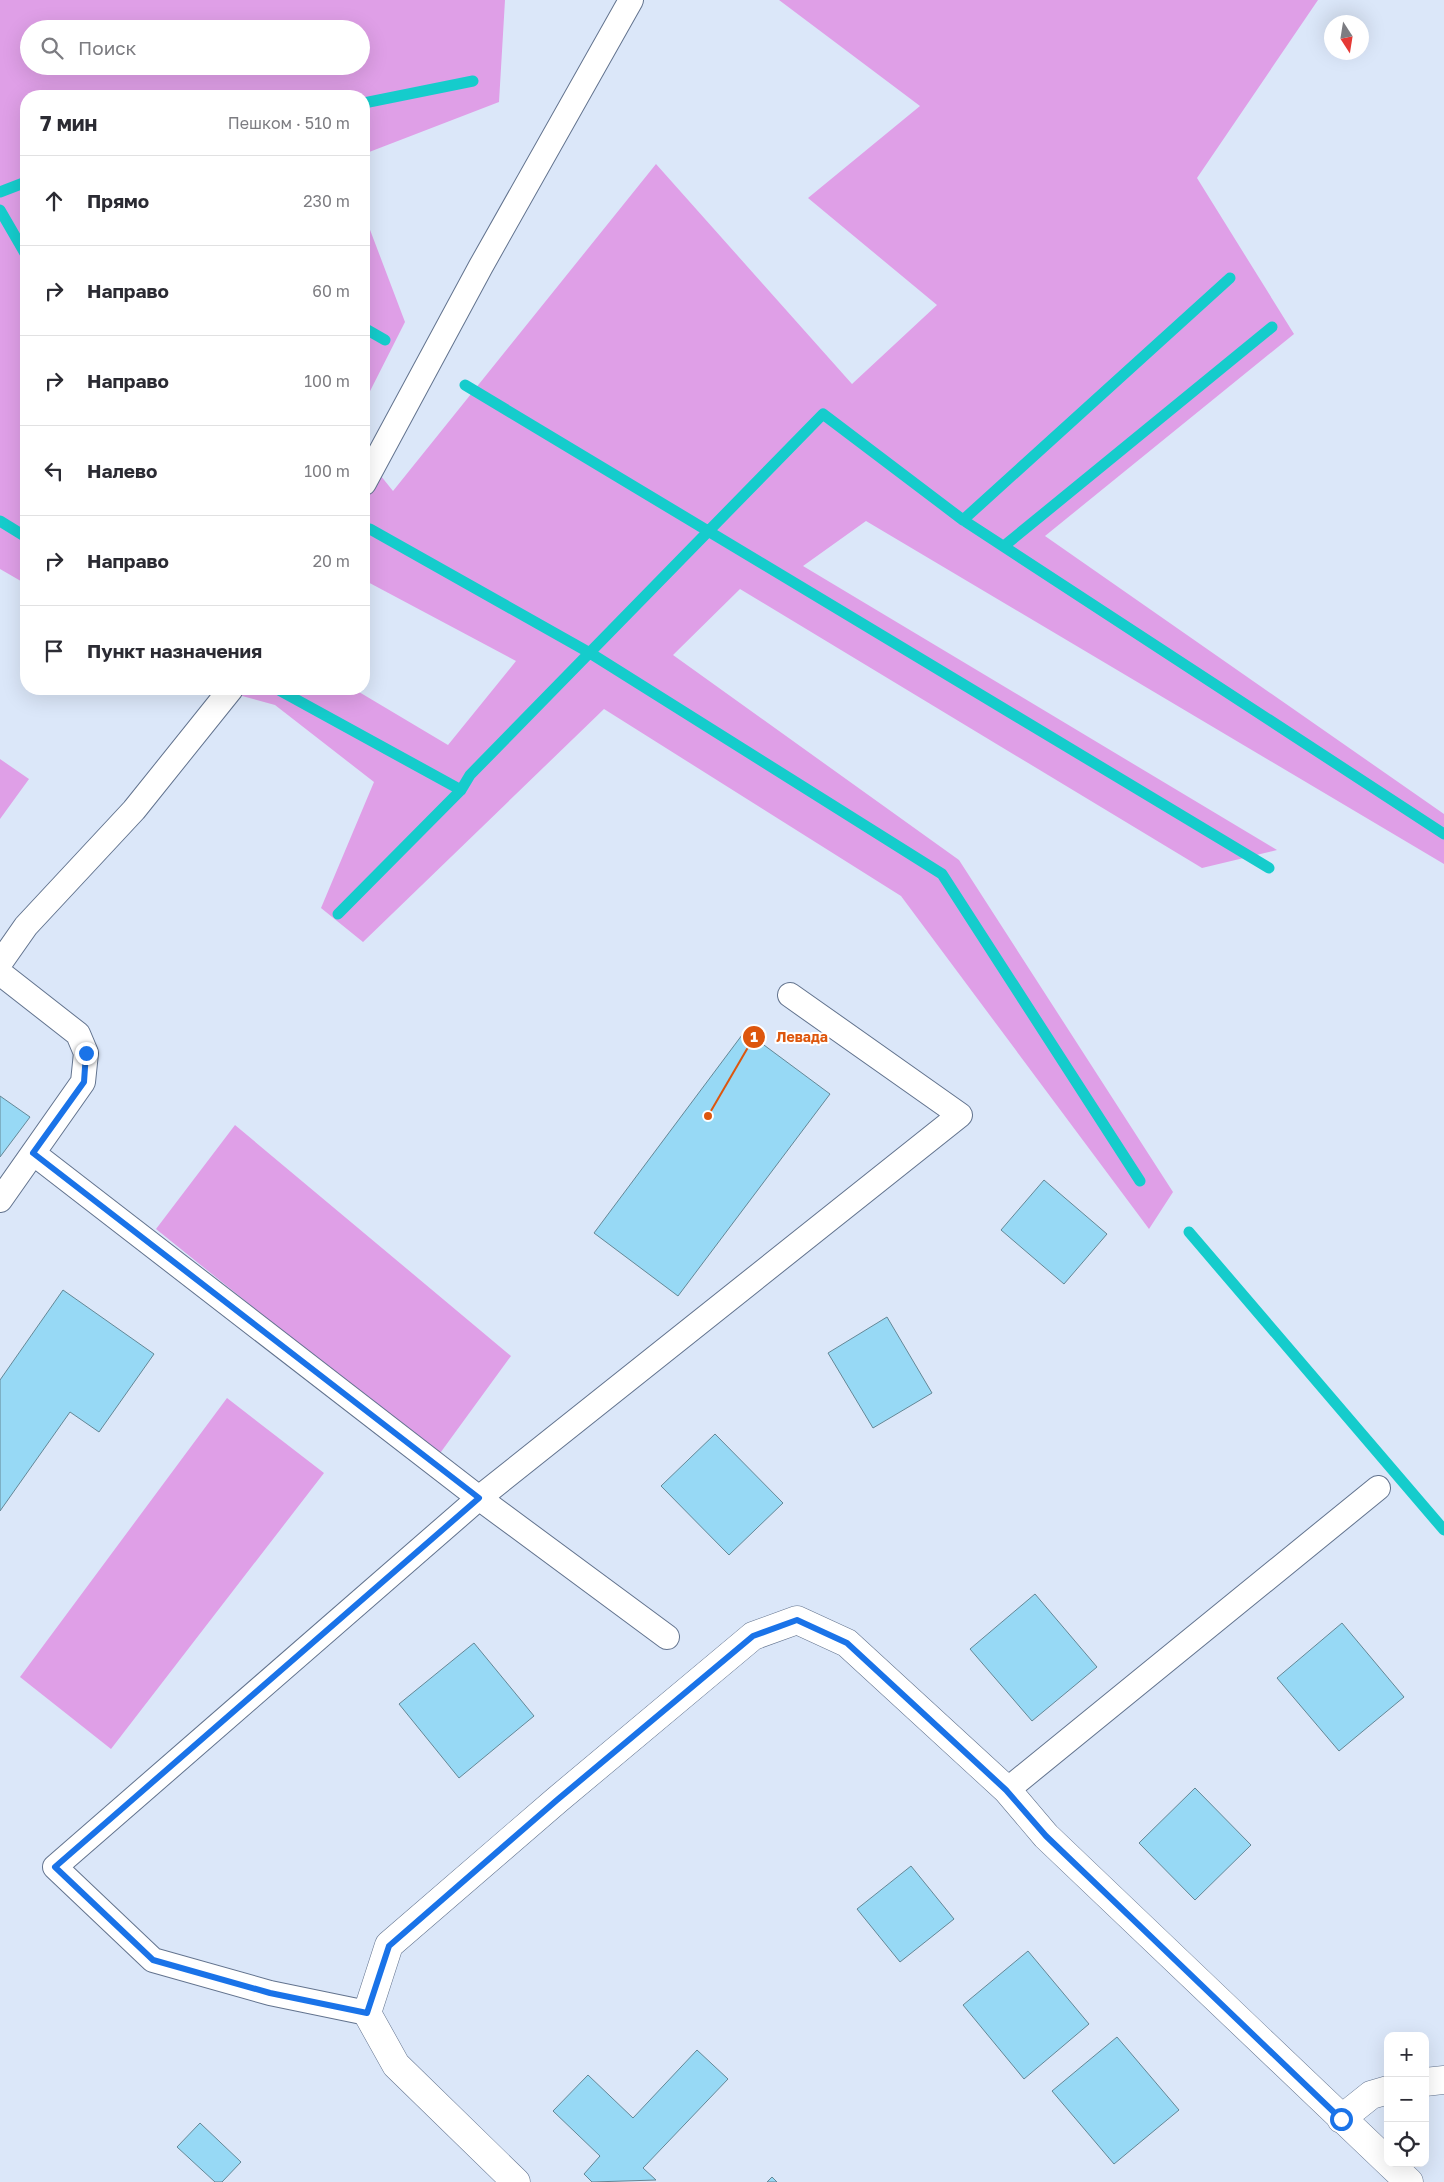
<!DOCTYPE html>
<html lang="ru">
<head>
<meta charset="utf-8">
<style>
	:root { --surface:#fff; --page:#f2f2f3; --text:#2b2b33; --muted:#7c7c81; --line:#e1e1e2 }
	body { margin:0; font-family:"Golos Text",sans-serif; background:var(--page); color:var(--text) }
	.controls { position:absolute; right:15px; bottom:15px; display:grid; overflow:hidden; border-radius:10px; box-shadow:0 5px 20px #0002 }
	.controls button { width:45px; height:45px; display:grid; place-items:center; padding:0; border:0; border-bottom:1px solid var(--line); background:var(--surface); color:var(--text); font:25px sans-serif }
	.compass { position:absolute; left:1324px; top:15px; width:45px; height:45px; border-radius:50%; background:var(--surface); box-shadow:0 5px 20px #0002; rotate:168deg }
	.stop { position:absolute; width:15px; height:15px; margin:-11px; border:4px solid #1a73e8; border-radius:50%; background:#fff }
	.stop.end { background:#1a73e8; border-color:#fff; box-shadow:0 1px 5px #0008 }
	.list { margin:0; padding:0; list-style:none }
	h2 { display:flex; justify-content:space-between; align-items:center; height:65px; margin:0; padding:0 20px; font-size:21px }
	h2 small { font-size:16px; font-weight:400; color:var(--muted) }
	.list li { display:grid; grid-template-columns:32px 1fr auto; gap:15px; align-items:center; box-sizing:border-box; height:90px; padding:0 20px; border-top:1px solid var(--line) }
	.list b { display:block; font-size:19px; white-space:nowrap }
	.list em { font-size:16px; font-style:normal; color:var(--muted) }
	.icon { flex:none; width:28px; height:28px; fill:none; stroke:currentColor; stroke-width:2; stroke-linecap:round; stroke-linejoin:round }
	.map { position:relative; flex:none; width:1444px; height:2182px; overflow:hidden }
	.search { position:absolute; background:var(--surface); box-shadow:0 5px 20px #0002; left:20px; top:20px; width:350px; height:55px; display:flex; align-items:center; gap:12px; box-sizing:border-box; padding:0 18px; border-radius:28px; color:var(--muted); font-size:19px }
	.panel { position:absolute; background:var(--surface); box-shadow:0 5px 20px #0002; left:20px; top:90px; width:350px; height:605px; border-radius:20px }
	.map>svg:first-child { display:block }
	.green { fill:#df9fe7; fill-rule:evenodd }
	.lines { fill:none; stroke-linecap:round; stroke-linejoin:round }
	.stream { stroke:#15cccc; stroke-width:11 }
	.building { fill:#97d9f5; stroke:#648796 }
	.lane-casing { stroke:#62738e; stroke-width:26 }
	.street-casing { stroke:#62738e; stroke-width:29 }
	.lane { stroke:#fff; stroke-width:24 }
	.street { stroke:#fff; stroke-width:28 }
	.route { stroke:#1a73e8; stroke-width:6 }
	.leader { fill:none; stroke:#dd560d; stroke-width:2 }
	.callout-dot { fill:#dd560d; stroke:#fff; stroke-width:2 }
	.mark-label { font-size:15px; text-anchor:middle; font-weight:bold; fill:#fff }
	.callout-label { font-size:14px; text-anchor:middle; font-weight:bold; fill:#dd560d; stroke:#fff; stroke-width:4; stroke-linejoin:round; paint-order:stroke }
</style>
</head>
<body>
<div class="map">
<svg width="1444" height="2182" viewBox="0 0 1444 2182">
	<rect width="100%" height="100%" fill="#dbe7f9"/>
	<path class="green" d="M0,0H505L499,102L364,154V96H26V584L0,569ZM29,29H361V66H29Z
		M779,0H1318L1197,178L1294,334L1045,536L1444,814V864L866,521L803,566L1277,850L1202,868L740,589L673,655L959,860L1173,1192L1149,1229L901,896L604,709L363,942L321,908L374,782L275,705L216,689H354L448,745L516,661L364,580V455L393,491L656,164L852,384L937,305L808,198L920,106Z
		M364,214L405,322L364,403Z
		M0,759L29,779L0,819Z
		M235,1125L511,1356L438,1456L156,1229Z
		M227,1398L324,1473L111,1749L20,1677Z"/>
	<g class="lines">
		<path class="stream" d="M364,103L473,81
			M0,192L26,182
			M0,210L26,255
			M364,328L385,340
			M465,385L1269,868
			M963,520L1444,834
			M0,521L26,537
			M370,529L590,653L942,874L1140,1181
			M1004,546L1272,327
			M277,689L461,790
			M338,914L461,790L470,775L823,414L963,520L1230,278
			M1189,1232L1444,1530"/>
	</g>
	<path class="building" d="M745,1031L830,1094L678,1296L594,1233Z
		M0,1096L30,1117L0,1157Z
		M1044,1180L1107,1234L1064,1284L1001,1230Z
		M63,1290L154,1354L99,1432L70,1412L0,1511V1380Z
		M887,1317L932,1393L873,1428L828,1353Z
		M715,1434L783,1503L729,1555L661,1486Z
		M1035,1594L1097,1667L1032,1721L970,1649Z
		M1342,1623L1404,1697L1339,1751L1277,1678Z
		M474,1643L534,1716L459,1778L399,1704Z
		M1195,1788L1251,1845L1195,1900L1139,1843Z
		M911,1866L954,1919L900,1962L857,1909Z
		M1028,1951L1089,2024L1024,2079L963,2005Z
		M1117,2037L1179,2110L1114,2164L1052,2091Z
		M697,2050L728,2079L643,2168L656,2180L592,2182L584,2174L600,2156L553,2111L588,2075L633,2118Z
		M200,2123L241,2162L222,2182H215L177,2147Z
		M772,2177L777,2182H767Z"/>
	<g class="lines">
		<g class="lane-casing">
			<path id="lane" d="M364,483L481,266L631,0
				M0,963L26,926L134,810L231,689
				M0,973L78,1034L86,1053L83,1082L0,1200
				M33,1153L479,1498L667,1637
				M1007,1790L1378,1488
				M367,2013L270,1993L153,1960L55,1867L479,1498L960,1115L790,995"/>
		</g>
		<g class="street-casing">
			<path id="street" d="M1425,2082L1444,2080
				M1341,2119L1371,2095L1388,2090
				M1389,2163L1409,2182
				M516,2182L396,2065L367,2013L389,1945L557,1800L753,1636L797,1620L847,1643L1007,1790L1046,1836L1388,2162"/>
		</g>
		<use href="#lane" class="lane"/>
		<use href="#street" class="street"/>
	</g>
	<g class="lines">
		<path class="route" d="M86,1053L84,1082L33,1153L479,1498L55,1867L153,1960L270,1993L367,2013L389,1946L557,1800L753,1636L797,1620L847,1643L1006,1790L1046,1836L1341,2119"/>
	</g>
	<path class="leader" d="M708 1116L754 1037"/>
	<g class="callout-dot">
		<circle cx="708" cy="1116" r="5"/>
		<circle cx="754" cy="1037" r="12"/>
	</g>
	<g class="mark-label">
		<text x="754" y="1042">1</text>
	</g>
	<g class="callout-label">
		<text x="802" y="1042">Левада</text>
	</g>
</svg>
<div class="controls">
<button>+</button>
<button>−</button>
<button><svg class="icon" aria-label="locate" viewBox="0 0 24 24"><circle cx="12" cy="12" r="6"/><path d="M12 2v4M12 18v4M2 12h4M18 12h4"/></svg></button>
</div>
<svg class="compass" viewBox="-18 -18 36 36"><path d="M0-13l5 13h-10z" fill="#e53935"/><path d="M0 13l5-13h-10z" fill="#7c7c81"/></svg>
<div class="stop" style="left:1341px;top:2119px"></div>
<div class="stop end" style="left:86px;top:1053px"></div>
<div class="search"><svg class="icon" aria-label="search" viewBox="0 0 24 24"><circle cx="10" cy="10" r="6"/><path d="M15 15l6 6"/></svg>Поиск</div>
<section class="panel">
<h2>7 мин<small>Пешком · 510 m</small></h2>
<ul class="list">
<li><svg class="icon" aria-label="ahead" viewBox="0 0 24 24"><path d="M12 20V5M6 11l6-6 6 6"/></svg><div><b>Прямо</b></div><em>230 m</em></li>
<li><svg class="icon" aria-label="right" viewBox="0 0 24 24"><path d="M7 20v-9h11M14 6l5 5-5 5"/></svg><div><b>Направо</b></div><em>60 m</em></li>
<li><svg class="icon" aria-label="right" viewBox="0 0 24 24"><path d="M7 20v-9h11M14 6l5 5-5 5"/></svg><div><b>Направо</b></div><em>100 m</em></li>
<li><svg class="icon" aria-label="left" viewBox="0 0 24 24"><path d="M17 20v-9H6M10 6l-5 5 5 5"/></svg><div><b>Налево</b></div><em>100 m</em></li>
<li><svg class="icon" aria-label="right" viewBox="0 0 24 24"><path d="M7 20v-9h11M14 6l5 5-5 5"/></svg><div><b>Направо</b></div><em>20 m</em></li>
<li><svg class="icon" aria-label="arrive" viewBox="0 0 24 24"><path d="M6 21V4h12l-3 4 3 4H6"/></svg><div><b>Пункт назначения</b></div></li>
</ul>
</section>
</div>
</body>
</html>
